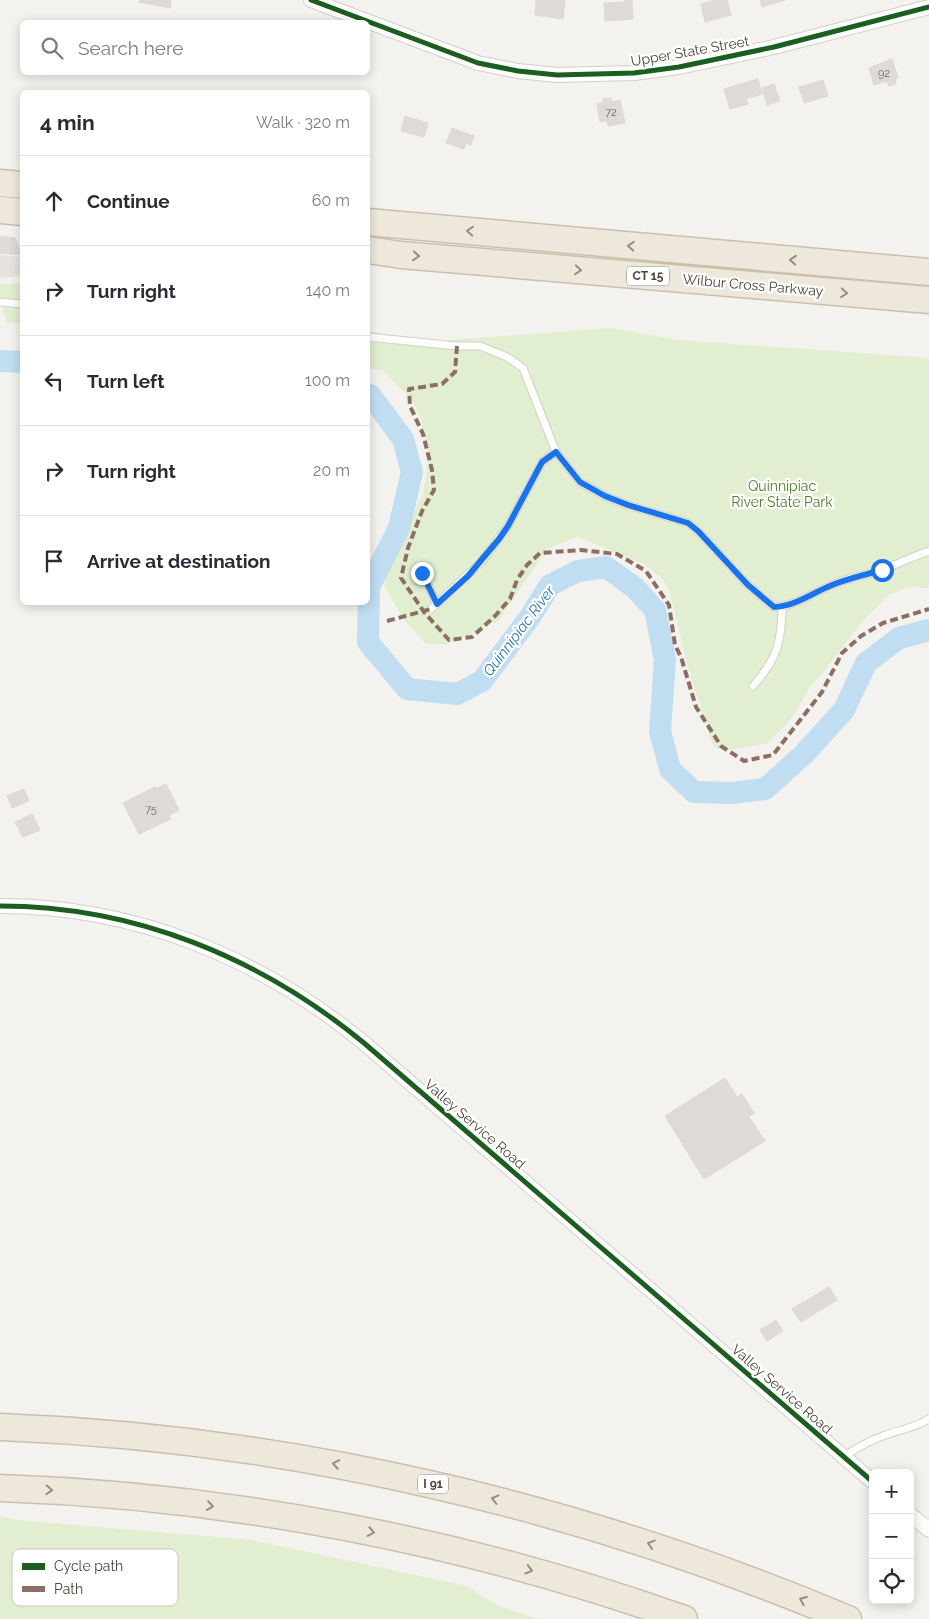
<!DOCTYPE html>
<html lang="en">
<head>
<meta charset="utf-8">
<style>
	:root { --surface:#fff; --page:#f2f2f3; --text:#2b2b33; --muted:#7c7c81; --line:#e1e1e2 }
	body { margin:0; font-family:Raleway,sans-serif; background:var(--page); color:var(--text) }
	.controls { position:absolute; right:15px; bottom:15px; display:grid; overflow:hidden; border-radius:8px; box-shadow:0 2px 12px #0003 }
	.controls button { width:45px; height:45px; display:grid; place-items:center; padding:0; border:0; border-bottom:1px solid var(--line); background:var(--surface); color:var(--text); font:25px sans-serif }
	.stop { position:absolute; width:15px; height:15px; margin:-11px; border:4px solid #1a73e8; border-radius:50%; background:#fff }
	.stop.end { background:#1a73e8; border-color:#fff; box-shadow:0 1px 5px #0008 }
	.list { margin:0; padding:0; list-style:none }
	h2 { display:flex; justify-content:space-between; align-items:center; height:65px; margin:0; padding:0 20px; font-size:21px }
	h2 small { font-size:16px; font-weight:400; color:var(--muted) }
	.list li { display:grid; grid-template-columns:32px 1fr auto; gap:15px; align-items:center; box-sizing:border-box; height:90px; padding:0 20px; border-top:1px solid var(--line) }
	.list b { display:block; font-size:19px; white-space:nowrap }
	.list em { font-size:16px; font-style:normal; color:var(--muted) }
	.icon { flex:none; width:28px; height:28px; fill:none; stroke:currentColor; stroke-width:2; stroke-linecap:round; stroke-linejoin:round }
	.map { position:relative; flex:none; width:929px; height:1619px; overflow:hidden }
	.search { position:absolute; background:var(--surface); box-shadow:0 2px 12px #0003; left:20px; top:20px; width:350px; height:55px; display:flex; align-items:center; gap:12px; box-sizing:border-box; padding:0 18px; border-radius:8px; color:var(--muted); font-size:19px }
	.panel { position:absolute; background:var(--surface); box-shadow:0 2px 12px #0003; left:20px; top:90px; width:350px; height:515px; border-radius:8px }
	.map>svg:first-child { display:block }
	.green { fill:#e1eecf }
	.parking { fill:#e6e3df }
	.lines { fill:none; stroke-linecap:round; stroke-linejoin:round }
	.river { stroke:#c0ddf1; stroke-width:22 }
	.building { fill:#dedbd6; stroke:#dcd9d4 }
	.lane-casing { stroke:#d2d0cb; stroke-width:9 }
	.street-casing { stroke:#d2d0cb; stroke-width:16 }
	.highway-casing { stroke:#ccbfa9; stroke-width:29 }
	.lane { stroke:#fdfdfc; stroke-width:7 }
	.street { stroke:#fdfdfc; stroke-width:14 }
	.highway { stroke:#ede8db; stroke-width:26 }
	.quiet { stroke:#8d6e63; stroke-width:4; stroke-dasharray:8 4; stroke-linecap:butt }
	.cycleway-casing { stroke:#fff; stroke-width:8 }
	.cycleway { stroke:#1b5e20; stroke-width:5 }
	.oneway { stroke:#948e82 }
	.route { stroke:#1a73e8; stroke-width:6 }
	.labels { text-anchor:middle; stroke-width:4.5; stroke-linejoin:round; paint-order:stroke }
	.number-label { font-size:11px; fill:#706a61 }
	.shield { fill:#fff; stroke:#817c74; stroke-width:1 }
	.shield-label { font-size:12px; font-weight:bold; fill:#4b4439 }
	.street-label { font-size:14px; fill:#4b4439; stroke:#fff }
	.park-label { font-size:14px; fill:#4a7f2a; stroke:#fff }
	.water-label { font-size:15px; font-style:italic; fill:#2e7ab2; stroke:#fff }
	.key { fill:#fff; stroke:#c9c7c4; stroke-width:1 }
	.key-label { font-size:14px; fill:#4b4439 }
</style>
</head>
<body>
<div class="map">
<svg width="929" height="1619" viewBox="0 0 929 1619">
	<rect width="100%" height="100%" fill="#f4f2ee"/>
	<path class="green" d="M22,283V323H7L0,299V284Z
		M610,328L678,340L929,358V588L908,587L887,596L857,628L825,670L810,687L792,718L768,743L724,751L713,746L688,667L670,593L663,579L642,563L577,537L547,549L498,621L448,644H426L403,619L385,587V568L423,494L429,456L421,420L413,401L384,371L368,368V331L424,342Z
		M0,1516L17,1520L252,1540L467,1586L496,1605L539,1619H0Z"/>
	<path class="parking" d="M0,255L22,257V276L0,278Z"/>
	<g class="lines">
		<path class="river" d="M0,361L22,362
			M368,394L371,396L403,439L412,472L399,528L369,587L368,642L407,689L457,694L482,681L530,617L550,585L578,571L606,567L635,588L655,610L665,660L660,731L670,769L694,792L732,793L765,789L804,754L844,710L866,663L899,638L929,630"/>
	</g>
	<path class="building" d="M140,0H168L171,1L170,8L139,2Z
		M536,0H565L563,19L535,15Z
		M625,0H632L633,19L605,21L604,3L625,2Z
		M716,0H727L731,15L705,22L701,4Z
		M760,0H785L762,7Z
		M892,59L898,78L895,79L896,84L889,86L887,81L874,85L869,68Z
		M758,79L762,94L746,99L748,104L730,109L724,89Z
		M823,80L828,96L804,103L799,87Z
		M774,84L780,101L767,105L762,88Z
		M611,98L612,102L620,100L625,123L608,126L607,121L600,122L597,104L603,103V99Z
		M405,116L428,123L424,137L401,131Z
		M452,128L474,136L471,145L466,143L464,149L446,143Z
		M0,236L15,238L22,255L0,253Z
		M166,784L179,810L169,815L171,819L139,834L123,803L155,787L157,788Z
		M24,789L29,801L12,808L7,796Z
		M32,814L40,830L23,837L15,822Z
		M725,1078L737,1097L742,1094L754,1113L749,1117L765,1141L704,1179L665,1116Z
		M829,1287L837,1300L801,1322L792,1309Z
		M776,1320L783,1331L767,1341L760,1330Z"/>
	<g class="lines">
		<g class="lane-casing">
			<path id="lane" d="M0,302L22,304
				M368,337L457,346H480L507,357L523,368L556,452L580,482L605,496L628,505L688,523L698,531L748,585L774,607C797,606 813,592 834,584C850,577 866,575 882,570C898,564 913,556 929,551
				M422,573L437,604
				M431,609L481,562L508,526L542,462L556,452
				M753,686C777,659 782,642 782,606
				M844,1457C856,1448 869,1441 883,1436C898,1430 915,1428 929,1419"/>
		</g>
		<g class="street-casing">
			<path id="street" d="M311,0L478,63L518,71L557,75L634,73L679,67L774,47L929,7
				M0,906C135,906 261,958 364,1043L873,1482
				M910,1514L929,1530"/>
		</g>
		<g class="highway-casing">
			<path id="highway" d="M0,183L22,185
				M0,210L22,212
				M368,222L929,272
				M368,250L401,255L929,300
				M0,1427C292,1438 579,1506 848,1619
				M0,1488C232,1496 465,1541 684,1619"/>
		</g>
		<use href="#lane" class="lane"/>
		<use href="#street" class="street"/>
		<use href="#highway" class="highway"/>
		<path class="quiet" d="M457,346L455,372L442,384L409,389L410,406L423,434L432,470L434,490L422,511L408,548L401,578L424,612L449,640L472,637L495,616L510,599L517,580L527,565L540,553L581,550L617,554L646,571L669,605L675,645L681,657L696,707L721,746L744,761L773,755L822,692L842,653L861,636L883,623L929,609
			M387,621L431,609"/>
		<g class="cycleway-casing">
			<path id="cycleway" d="M311,0L478,63L518,71L557,75L634,73L679,67L774,47L929,7
				M0,906C135,906 261,958 364,1043L873,1482"/>
		</g>
		<use href="#cycleway" class="cycleway"/>
	</g>
	<defs><path id="oneway-chevron" d="M-2-3.5L2.5 0L-2 3.5" fill="none" stroke-width="1.6" stroke-linecap="round" stroke-linejoin="round" transform="scale(1.25)"/></defs>
	<g class="oneway">
		<use href="#oneway-chevron" transform="translate(470 231) rotate(-175)"/>
		<use href="#oneway-chevron" transform="translate(631 246) rotate(-175)"/>
		<use href="#oneway-chevron" transform="translate(416 256) rotate(5)"/>
		<use href="#oneway-chevron" transform="translate(793 260) rotate(-175)"/>
		<use href="#oneway-chevron" transform="translate(578 270) rotate(5)"/>
		<use href="#oneway-chevron" transform="translate(844 293) rotate(5)"/>
		<use href="#oneway-chevron" transform="translate(336 1464) rotate(-169)"/>
		<use href="#oneway-chevron" transform="translate(49 1490) rotate(3)"/>
		<use href="#oneway-chevron" transform="translate(495 1499) rotate(-166)"/>
		<use href="#oneway-chevron" transform="translate(210 1506) rotate(8)"/>
		<use href="#oneway-chevron" transform="translate(371 1532) rotate(11)"/>
		<use href="#oneway-chevron" transform="translate(651 1544) rotate(-162)"/>
		<use href="#oneway-chevron" transform="translate(529 1570) rotate(16)"/>
		<use href="#oneway-chevron" transform="translate(803 1600) rotate(-157)"/>
	</g>
	<g class="lines">
		<path class="route" d="M422,573L437,604L468,576L499,539L508,526L542,462L556,452L580,482L605,496L628,505L688,523L698,531L748,585L774,607C796,606 812,593 832,585C849,578 865,575 882,570"/>
	</g>
	<g class="labels">
		<g class="number-label">
			<text x="884" y="77">92</text>
			<text x="611" y="116">72</text>
			<text x="151" y="813">75</text>
		</g>
		<g class="shield">
			<rect x="627" y="266.5" width="42" height="19" rx="4"/>
			<rect x="418" y="1474.5" width="30" height="19" rx="4"/>
		</g>
		<g class="shield-label">
			<text x="648" y="280">CT 15</text>
			<text x="433" y="1488">I 91</text>
		</g>
		<g class="street-label">
			<text transform="translate(690 51) rotate(-10)" y="5">Upper State Street</text>
			<text transform="translate(753 285) rotate(5)" y="5">Wilbur Cross Parkway</text>
			<text transform="translate(475 1124) rotate(41)" y="5">Valley Service Road</text>
			<text transform="translate(782 1389) rotate(41)" y="5">Valley Service Road</text>
		</g>
		<g class="park-label">
			<text x="782" y="491">Quinnipiac<tspan x="782" dy="16">River State Park</tspan></text>
		</g>
		<g class="water-label">
			<text transform="translate(519 631) rotate(-53)" y="5">Quinnipiac River</text>
		</g>
	</g>
	<rect x="12" y="1549" width="166" height="57" rx="8" class="key"/>
	<rect x="22" y="1563" width="23" height="7" fill="#1b5e20"/>
	<rect x="22" y="1586" width="23" height="6" fill="#8d6e63"/>
	<g class="key-label">
		<text x="54" y="1571">Cycle path</text>
		<text x="54" y="1594">Path</text>
	</g>
</svg>
<div class="controls">
<button>+</button>
<button>−</button>
<button><svg class="icon" aria-label="locate" viewBox="0 0 24 24"><circle cx="12" cy="12" r="6"/><path d="M12 2v4M12 18v4M2 12h4M18 12h4"/></svg></button>
</div>
<div class="stop" style="left:882px;top:570px"></div>
<div class="stop end" style="left:422px;top:573px"></div>
<div class="search"><svg class="icon" aria-label="search" viewBox="0 0 24 24"><circle cx="10" cy="10" r="6"/><path d="M15 15l6 6"/></svg>Search here</div>
<section class="panel">
<h2>4 min<small>Walk · 320 m</small></h2>
<ul class="list">
<li><svg class="icon" aria-label="ahead" viewBox="0 0 24 24"><path d="M12 20V5M6 11l6-6 6 6"/></svg><div><b>Continue</b></div><em>60 m</em></li>
<li><svg class="icon" aria-label="right" viewBox="0 0 24 24"><path d="M7 20v-9h11M14 6l5 5-5 5"/></svg><div><b>Turn right</b></div><em>140 m</em></li>
<li><svg class="icon" aria-label="left" viewBox="0 0 24 24"><path d="M17 20v-9H6M10 6l-5 5 5 5"/></svg><div><b>Turn left</b></div><em>100 m</em></li>
<li><svg class="icon" aria-label="right" viewBox="0 0 24 24"><path d="M7 20v-9h11M14 6l5 5-5 5"/></svg><div><b>Turn right</b></div><em>20 m</em></li>
<li><svg class="icon" aria-label="arrive" viewBox="0 0 24 24"><path d="M6 21V4h12l-3 4 3 4H6"/></svg><div><b>Arrive at destination</b></div></li>
</ul>
</section>
</div>
</body>
</html>
